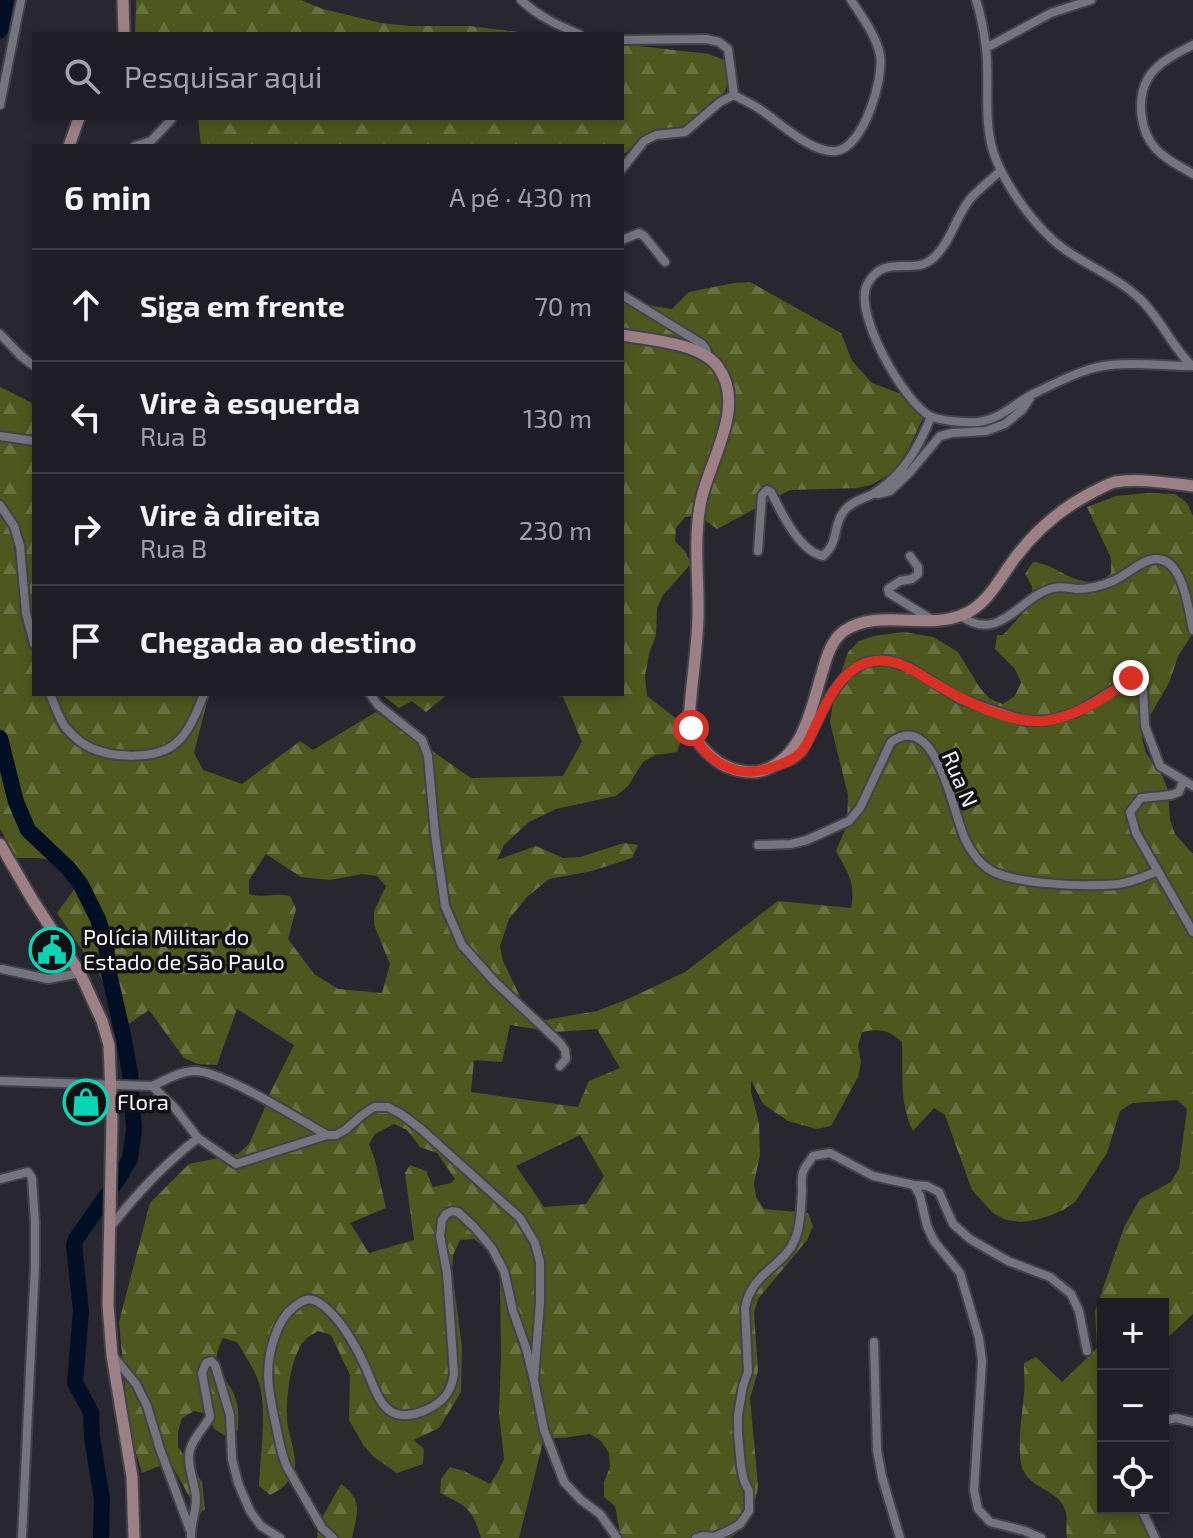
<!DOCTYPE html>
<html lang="pt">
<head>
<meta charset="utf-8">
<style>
	:root { --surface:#1e1d24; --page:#26262c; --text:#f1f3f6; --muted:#a1a2a6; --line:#3c3b41 }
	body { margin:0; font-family:"Exo 2",sans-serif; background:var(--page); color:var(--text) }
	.controls { position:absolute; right:24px; bottom:24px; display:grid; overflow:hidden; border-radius:0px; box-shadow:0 4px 12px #0003 }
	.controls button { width:72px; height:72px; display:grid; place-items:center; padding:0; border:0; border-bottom:2px solid var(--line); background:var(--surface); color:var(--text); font:40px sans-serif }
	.stop { position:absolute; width:24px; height:24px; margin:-18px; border:6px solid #d93025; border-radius:50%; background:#fff }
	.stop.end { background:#d93025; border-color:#fff; box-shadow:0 2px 8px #0008 }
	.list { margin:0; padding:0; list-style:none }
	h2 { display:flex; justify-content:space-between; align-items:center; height:104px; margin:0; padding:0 32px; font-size:34px }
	h2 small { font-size:26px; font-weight:400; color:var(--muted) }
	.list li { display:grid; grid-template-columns:52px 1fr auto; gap:24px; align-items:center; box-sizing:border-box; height:112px; padding:0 32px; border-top:2px solid var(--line) }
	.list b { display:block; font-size:30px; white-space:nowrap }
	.list p { margin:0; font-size:26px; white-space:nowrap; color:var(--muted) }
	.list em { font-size:26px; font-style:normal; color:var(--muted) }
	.icon { flex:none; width:44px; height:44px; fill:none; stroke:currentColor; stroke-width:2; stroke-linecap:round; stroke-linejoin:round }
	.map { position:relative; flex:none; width:1193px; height:1538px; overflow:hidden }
	.search { position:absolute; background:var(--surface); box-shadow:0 4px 12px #0003; left:32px; top:32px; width:592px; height:88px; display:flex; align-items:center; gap:20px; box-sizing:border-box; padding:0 28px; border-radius:0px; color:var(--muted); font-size:30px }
	.panel { position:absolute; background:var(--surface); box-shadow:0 4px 12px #0003; left:32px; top:144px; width:592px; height:552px; border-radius:0px }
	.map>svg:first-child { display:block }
	.forest { fill:url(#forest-firs); fill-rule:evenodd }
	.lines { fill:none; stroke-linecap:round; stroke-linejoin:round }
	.river { stroke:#000f23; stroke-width:16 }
	.street-casing { stroke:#43424a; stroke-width:12 }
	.secondary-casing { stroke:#43424a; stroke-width:15 }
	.street { stroke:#74747e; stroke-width:8 }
	.secondary { stroke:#9c8085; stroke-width:11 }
	.route { stroke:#d93025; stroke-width:10 }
	.labels { text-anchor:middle; stroke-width:7; stroke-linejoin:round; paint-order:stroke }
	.street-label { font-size:22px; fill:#f4f4fa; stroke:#111114 }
	.poi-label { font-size:22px; fill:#f4f4fa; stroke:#111114; text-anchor:start }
</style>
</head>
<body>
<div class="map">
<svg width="1193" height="1538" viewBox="0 0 1193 1538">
	<defs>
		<pattern id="forest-firs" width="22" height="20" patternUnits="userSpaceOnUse" patternTransform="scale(2)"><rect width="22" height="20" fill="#4e581e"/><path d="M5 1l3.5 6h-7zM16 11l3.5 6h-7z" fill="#687140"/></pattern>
	</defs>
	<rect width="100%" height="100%" fill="#282730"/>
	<path class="forest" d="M136,0H301L323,9L381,23L410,26H470L535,34H135Z
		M622,44L709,54L727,61L728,81L725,92L716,98L697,120L672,131L646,135L622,156V146H201L198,118H622Z
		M750,282L841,333L852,361L872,383L904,395L924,416L909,448L894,472L871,485L857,488L790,490L717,529L698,515L685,517L676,528L675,541L685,551L691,564L663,595L657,608L656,635L649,654L645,676L647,696L677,719L682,737L677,752L655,755L643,762L628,786L616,796L556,809L529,822L504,845L497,860L536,846L563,858L580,857L624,843L638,845L632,858L592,871L549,879L527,897L509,919L500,946L503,961L528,1013L539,1021L597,1011L628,999L685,972L778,901L851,908C856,883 848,873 836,851L847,825L848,795L830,722L834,694L848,652L859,641L874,636L904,632L933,637L958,652L980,688L990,699L1003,704L1015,696L1021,682L1015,669L995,649L997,635H1003L1033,602L1032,586L1025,574L1033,562C1053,565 1056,571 1073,578C1082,582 1091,582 1101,583L1111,573V558L1087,507L1116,496L1146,493L1175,494L1187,503L1193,516V633L1178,656L1169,683L1145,724L1142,739L1146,753L1163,777L1168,791L1170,820L1175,834L1193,854V1314L1163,1342V1304H1103V1508H1136L1155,1538H1067C1065,1527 1069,1518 1064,1507C1056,1490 1031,1488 1023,1470C1016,1453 1022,1414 1024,1395C1025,1384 1024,1374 1024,1363L1036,1357L1062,1382L1097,1348L1095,1312L1124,1227L1140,1199L1171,1182L1179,1169L1187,1109L1177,1100L1132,1103L1120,1111L1107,1153L1075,1202L1063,1210L1049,1216L1035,1220L1021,1222L1006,1220L993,1213L972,1190L945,1115L934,1108L913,1131C899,1104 903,1072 902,1042C889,1030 880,1028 862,1032L858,1046L861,1062L858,1077L831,1126L817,1129L788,1121L763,1104L751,1080V1092L759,1123L760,1155L754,1183L756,1197L764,1209L808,1213L813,1226L807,1240L758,1299L754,1313L758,1371L750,1398L758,1485C756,1507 748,1521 733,1536L730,1538H621L615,1506L604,1497V1482L610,1467L609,1453L601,1441L590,1434L562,1438H544L519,1538H481C472,1508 468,1507 440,1493L441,1479L450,1467L464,1471L490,1484L498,1472L504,1459L499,1413L501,1357L500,1281L501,1273L487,1249L474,1239L460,1240L453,1255L452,1271L462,1347L461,1392L439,1428L414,1440L424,1449L423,1464L397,1473L374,1457L364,1446L349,1420L350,1375L331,1335L318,1331C314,1334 311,1335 307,1338C290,1353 286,1399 287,1420C288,1434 295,1449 295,1463C294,1479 283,1489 270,1495L259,1486C260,1458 268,1406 258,1380C253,1367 244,1354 237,1342L223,1338C205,1371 231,1376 237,1404C239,1412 238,1422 238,1430L226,1436L214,1429L208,1414L194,1411L182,1418L178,1432V1447L202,1482L205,1509L199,1514L170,1462L142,1473L129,1429L119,1322L150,1203L189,1164L238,1154L249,1144L264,1110L267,1099L294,1045L237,1009L217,1065L198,1064L184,1058L149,1010L124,1027L100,976L57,913L75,888C60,856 49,858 17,858L0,829V387L34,404V694H209L194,753L203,770L242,784L300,741L313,750L376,712L471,778L563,776L582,742L563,697L546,694H622V301L672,309L689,292L734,283ZM266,854L301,877L330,880L362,874L377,876L386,886L374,911V925L390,964L382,993L338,989L314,974L288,939L296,909L290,896C272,892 266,899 249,894V880ZM510,1025L555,1032L597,1029L620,1068L589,1081L578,1107L471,1092L474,1060L502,1062ZM394,1124L407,1130L420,1147L437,1153L455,1179L451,1183L433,1187L426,1171L410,1165L405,1173L414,1240L369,1253L350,1223L386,1208L375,1160L369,1144L375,1134ZM580,1135L604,1176L586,1204L544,1207L516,1166Z
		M381,694H448L426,712L412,701L399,708Z
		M341,1484C364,1501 357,1513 352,1538H317L319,1523Z"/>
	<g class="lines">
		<path class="river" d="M0,30L6,0
			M0,738L16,802L28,830L70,870L81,885L98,919L106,944L108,969L123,1035L130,1073L134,1130L130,1159L116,1182L76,1239L74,1245L81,1311L75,1383L91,1412L92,1437L102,1499L101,1538"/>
		<g class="street-casing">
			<path id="street" d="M521,0C538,16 557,25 579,34
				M976,0C981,15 984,32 986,48C990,82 983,118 993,151C1003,183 1036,229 1064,249C1088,266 1118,278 1140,299C1161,319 1172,347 1192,366
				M622,40L706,39L719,42L728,49L734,95
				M1193,45C1177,53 1158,62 1148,78C1136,99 1140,132 1156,149C1166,160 1181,167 1193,174
				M986,48L1051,13L1091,0
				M734,95C743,100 752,104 761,110C779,122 812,154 836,151C864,147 884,79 880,55C876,35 862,17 851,0
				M0,105L21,0
				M135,146L151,141L171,120
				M622,169L644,141L656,135L685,132L720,102L734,95
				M1001,170C991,180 979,189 970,199C955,218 950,245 931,260C911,275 883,253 867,285C853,313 904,402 930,416C940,421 967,423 978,422C1002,419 1017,401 1037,392C1060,381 1086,367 1111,365C1137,362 1165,366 1190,366
				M622,240L639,233L644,236L665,262
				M622,295L702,344L706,349L708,356
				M0,334L21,356L34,366
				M0,436L34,441
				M878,494L890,491L910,472L940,436L952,433L986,431L1005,424L1022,410L1030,398
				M0,505L14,526L20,546L26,613L34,644
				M758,551L762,495L767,490L771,492C781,512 799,551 823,556C840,541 832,526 844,511C852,500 866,499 876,492C904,474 919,446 931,417
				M910,556L918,567V574L912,579L900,581L888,589L889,593L934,621
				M961,616C1000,644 1019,597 1053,588C1061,586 1069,588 1077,589C1089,589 1101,586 1113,581C1125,576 1138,563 1150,560C1183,551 1188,609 1193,630
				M50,694C55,705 59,719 66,728C73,736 82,744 91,748C113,758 157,760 176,743C190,731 197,711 204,694
				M370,694L378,705L422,740L428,756L435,834L445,906L462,945L495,982L560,1043L565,1050L566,1059L560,1066
				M779,765L792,760L802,752L830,696L847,674L866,662L886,660L909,667L960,699L1026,721H1045L1075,713L1120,686L1131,678L1139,680L1143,688L1145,726L1160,766L1193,786
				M1183,781L1179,792L1171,795L1141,798L1130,812L1136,833L1193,932
				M758,845L791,844L807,840L849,821L860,808L891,742C939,708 953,820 967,843C971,851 979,862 986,867C1006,885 1090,887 1118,884C1131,883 1145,876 1158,871
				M2,969L48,979L80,973
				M0,1081L152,1086L174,1107L198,1138L236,1164L327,1135
				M152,1086C166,1080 178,1072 193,1071C220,1069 300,1120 327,1135H336L345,1130L362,1115L374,1107H388L401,1114L421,1129L520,1218L535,1243L540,1262V1302L534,1380L544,1430L564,1482L581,1500L600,1514L617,1538
				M0,1179L28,1172L32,1178L35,1222V1265L22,1538
				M914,1185L927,1186L939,1192L953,1224L970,1239L1008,1261L1050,1277L1071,1294L1079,1311L1087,1351
				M110,1228C136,1194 163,1165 198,1138
				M874,1342L877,1450L882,1477L900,1538
				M114,1357L136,1384L147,1406L160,1449L190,1530
				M1163,1421L1176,1418L1193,1422
				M1141,1508L1155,1538
				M191,1538C190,1525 196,1513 196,1500C196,1484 186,1466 190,1450C193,1438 204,1428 210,1417L202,1373L206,1363L211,1361L215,1365L230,1415L232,1459L238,1483L250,1511L261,1526L280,1538
				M333,1538L322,1528L287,1467C281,1454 279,1440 276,1426C269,1393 263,1369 275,1336C279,1324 284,1314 295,1306C302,1301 308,1297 316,1301C336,1311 355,1344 364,1364C378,1393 382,1429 426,1410C443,1402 451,1393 454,1374L447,1273L440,1236L442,1220L446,1214L452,1211L458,1212L474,1227L492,1248L504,1271L513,1311L526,1348L534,1380
				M696,1538L703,1536L714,1537L728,1531L740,1524L749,1511V1491L744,1481L741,1466L738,1433V1415L743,1386L748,1372L745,1308C752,1271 784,1267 795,1239C801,1224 801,1207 802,1190C802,1185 801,1177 803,1172C805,1166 810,1161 813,1156L830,1153L873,1176L914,1185L920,1196L927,1226L934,1241L960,1273L979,1338L982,1361L974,1490L978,1509L990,1522L1025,1531L1041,1538"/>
		</g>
		<g class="secondary-casing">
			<path id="secondary" d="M123,0L124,34
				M69,146L79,118
				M622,335C650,340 701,343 718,367C747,406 709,461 701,501C693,539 699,579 698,617C697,652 691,686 689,721C694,740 704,752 720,763C731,770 749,774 761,771C803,759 811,709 822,673C826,659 831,640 844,631C877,608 926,630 962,615C988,605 999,579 1015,558C1035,531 1062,508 1093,492C1100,489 1107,484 1115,482C1140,478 1167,483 1193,486
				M0,844L32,899L80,973L102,1021L109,1045L112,1120L108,1305L112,1355L132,1477L134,1538"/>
		</g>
		<use href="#street" class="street"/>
		<use href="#secondary" class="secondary"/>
	</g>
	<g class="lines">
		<path class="route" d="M691,728C696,745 711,760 727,767C741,773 755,773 769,768C780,765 793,761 801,752C806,746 810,738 813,731C825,706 839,670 869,662C895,655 915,672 936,684C963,701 1012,724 1044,721C1076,717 1107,697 1131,678"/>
	</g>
	<defs>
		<g id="civic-ring" transform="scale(2.3)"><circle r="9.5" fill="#111114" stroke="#07d5b6" stroke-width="1.5"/><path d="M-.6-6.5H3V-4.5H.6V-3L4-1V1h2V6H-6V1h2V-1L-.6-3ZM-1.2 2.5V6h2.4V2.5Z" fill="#07d5b6"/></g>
		<g id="shop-ring" transform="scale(2.3)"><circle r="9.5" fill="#111114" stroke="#07d5b6" stroke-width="1.5"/><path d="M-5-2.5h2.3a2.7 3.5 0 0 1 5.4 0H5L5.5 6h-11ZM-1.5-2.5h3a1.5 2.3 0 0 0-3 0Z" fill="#07d5b6"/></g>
	</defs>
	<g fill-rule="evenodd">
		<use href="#civic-ring" x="52" y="950"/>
		<use href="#shop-ring" x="86" y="1102"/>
	</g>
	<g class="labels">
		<g class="street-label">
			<text transform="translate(960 779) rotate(67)" y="8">Rua N</text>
		</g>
		<g class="poi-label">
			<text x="83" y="945">Polícia Militar do<tspan x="83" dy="25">Estado de São Paulo</tspan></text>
			<text x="117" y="1110">Flora</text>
		</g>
	</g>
</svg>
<div class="controls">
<button>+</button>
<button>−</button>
<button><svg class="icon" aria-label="locate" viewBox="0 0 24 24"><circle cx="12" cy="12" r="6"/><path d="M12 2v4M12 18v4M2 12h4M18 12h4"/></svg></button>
</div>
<div class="stop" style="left:691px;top:728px"></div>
<div class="stop end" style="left:1131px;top:678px"></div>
<div class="search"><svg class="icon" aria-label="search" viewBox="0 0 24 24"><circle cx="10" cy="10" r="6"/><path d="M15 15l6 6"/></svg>Pesquisar aqui</div>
<section class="panel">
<h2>6 min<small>A pé · 430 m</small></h2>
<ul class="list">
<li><svg class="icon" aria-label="ahead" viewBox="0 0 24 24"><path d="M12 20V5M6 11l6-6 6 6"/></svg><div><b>Siga em frente</b></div><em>70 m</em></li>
<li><svg class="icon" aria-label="left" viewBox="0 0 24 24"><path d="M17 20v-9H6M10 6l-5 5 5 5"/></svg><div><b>Vire à esquerda</b><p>Rua B</p></div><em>130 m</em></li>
<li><svg class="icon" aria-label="right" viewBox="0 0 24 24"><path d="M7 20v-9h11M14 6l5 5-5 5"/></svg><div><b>Vire à direita</b><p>Rua B</p></div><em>230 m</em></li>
<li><svg class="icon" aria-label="arrive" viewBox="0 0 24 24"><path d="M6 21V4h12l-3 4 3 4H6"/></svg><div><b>Chegada ao destino</b></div></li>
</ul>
</section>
</div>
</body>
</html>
